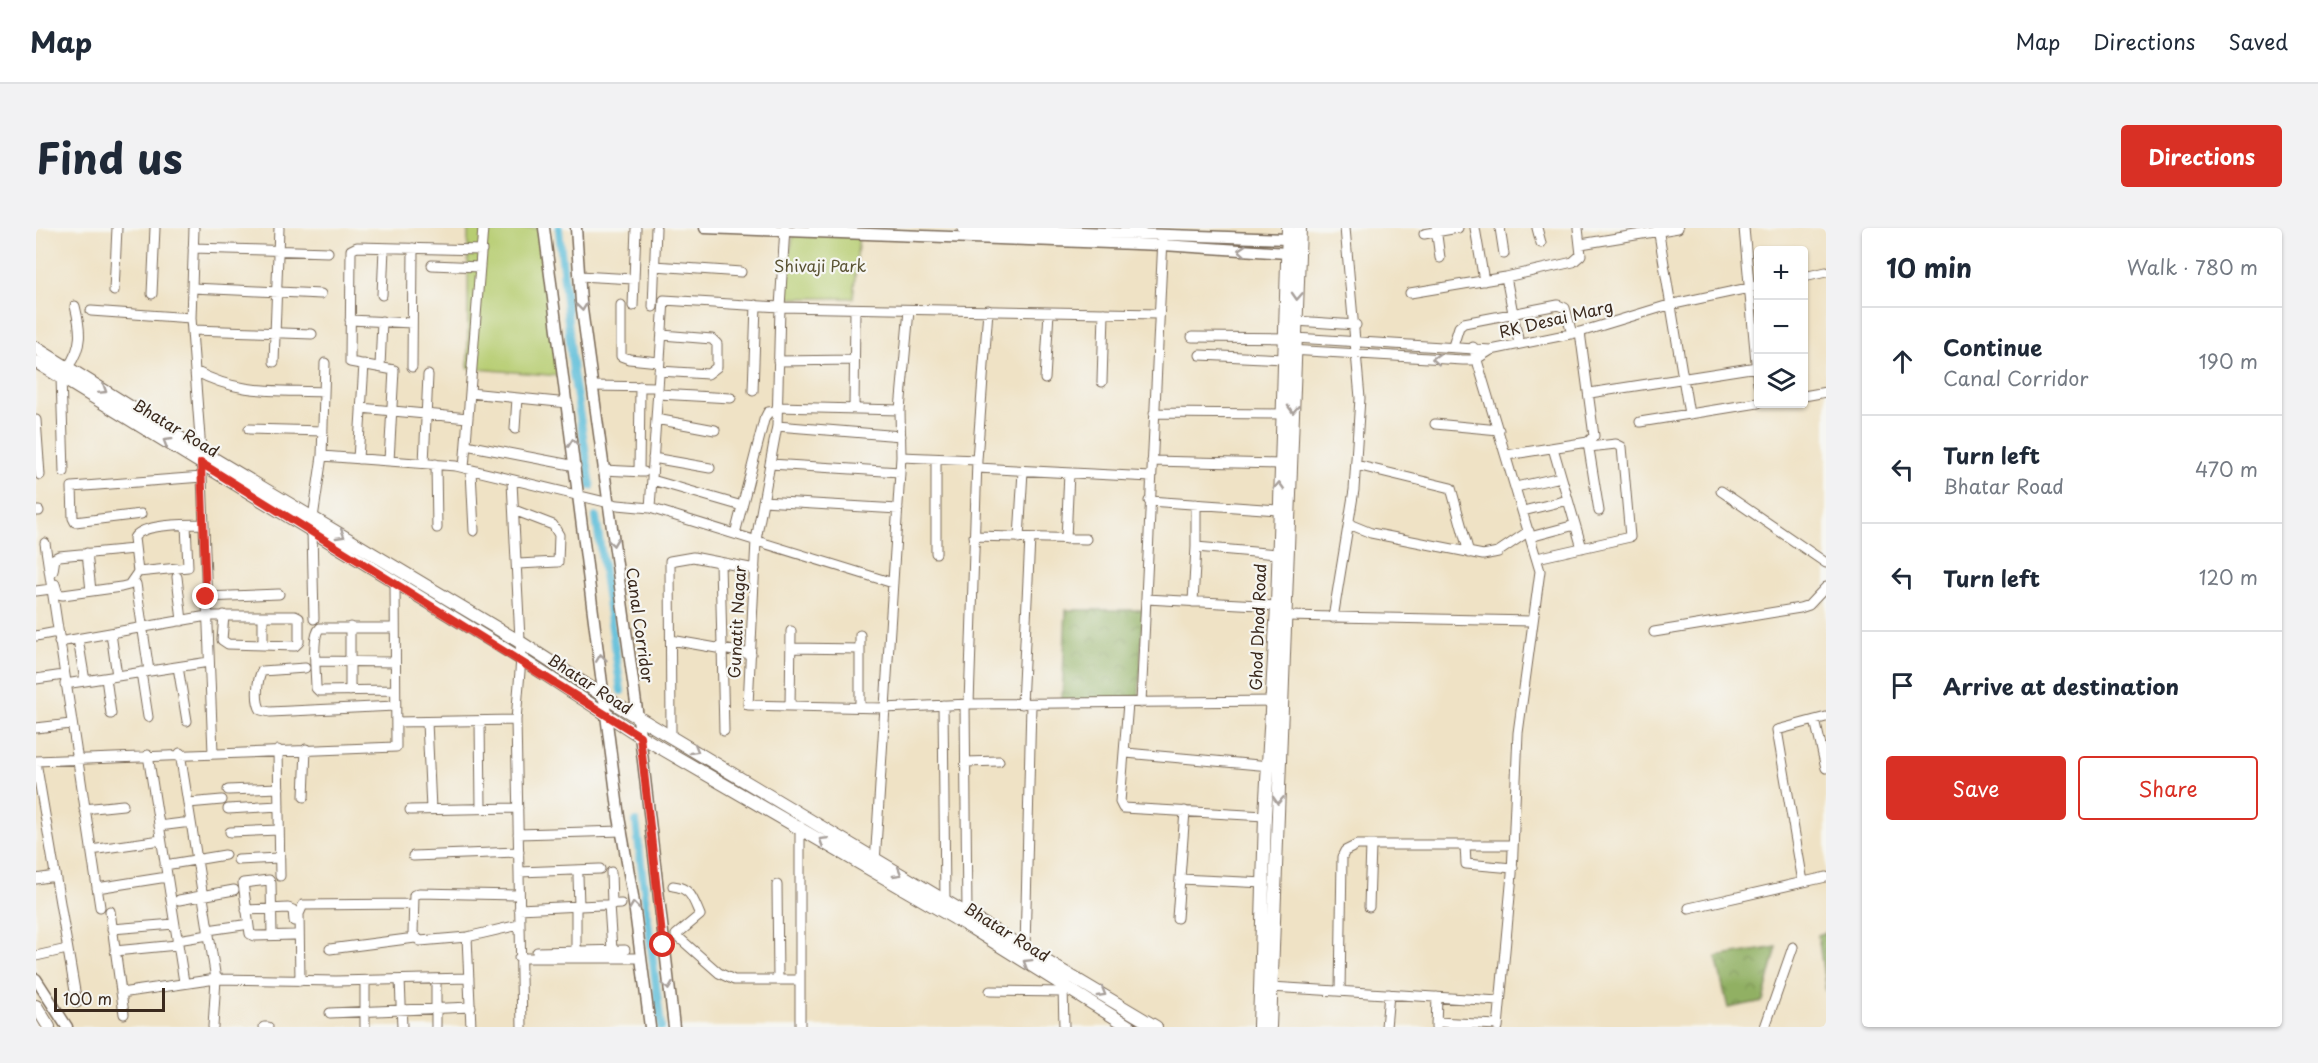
<!DOCTYPE html>
<html lang="en">
<head>
<meta charset="utf-8">
<style>
	:root { --surface:#fff; --page:#f2f2f3; --text:#1f2937; --muted:#747a83; --line:#e0e1e3; --accent:#d93025 }
	body { margin:0; font-family:"Playpen Sans",sans-serif; background:var(--page); color:var(--text) }
	.controls { position:absolute; right:18px; top:18px; display:grid; overflow:hidden; border-radius:6px; box-shadow:0 2px 4px #0004 }
	.controls button { width:54px; height:54px; display:grid; place-items:center; padding:0; border:0; border-bottom:2px solid var(--line); background:var(--surface); color:var(--text); font:30px sans-serif }
	.scale { position:absolute; left:18px; bottom:15px; width:111px; box-sizing:border-box; padding-left:6px; border:3px solid #3b2a1e; border-top:0; font-size:16px; line-height:21px; white-space:nowrap; color:#3b2a1e; -webkit-text-stroke:4px #f6f6f2; paint-order:stroke }
	.stop { position:absolute; width:18px; height:18px; margin:-14px; border:4px solid #d93025; border-radius:50%; background:#fff }
	.stop.end { background:#d93025; border-color:#fff; box-shadow:0 2px 6px #0008 }
	.list { margin:0; padding:0; list-style:none }
	h2 { display:flex; justify-content:space-between; align-items:center; height:78px; margin:0; padding:0 24px; font-size:26px }
	h2 small { font-size:20px; font-weight:400; color:var(--muted) }
	.list li { display:grid; grid-template-columns:39px 1fr auto; gap:18px; align-items:center; box-sizing:border-box; height:108px; padding:0 24px; border-top:2px solid var(--line) }
	.list b { display:block; font-size:22px; white-space:nowrap }
	.list p { margin:0; font-size:20px; white-space:nowrap; color:var(--muted) }
	.list em { font-size:20px; font-style:normal; color:var(--muted) }
	.actions { display:flex; gap:12px; padding:18px 24px }
	.actions a { flex:1; padding:14px 0; border:2px solid var(--accent); border-radius:6px; text-align:center; font-size:21px; color:var(--accent) }
	.actions .main { background:var(--accent); color:#fff }
	.icon { flex:none; width:33px; height:33px; fill:none; stroke:currentColor; stroke-width:2; stroke-linecap:round; stroke-linejoin:round }
	.map { position:relative; flex:none; width:1790px; height:799px; overflow:hidden; border-radius:6px }
	header { display:flex; align-items:center; gap:36px; box-sizing:border-box; height:84px; padding:0 30px; background:var(--surface); border-bottom:2px solid var(--line) }
	header strong { font-size:28px }
	nav { display:flex; gap:33px; margin-inline-start:auto; font-size:21px }
	.intro { display:flex; align-items:center; justify-content:space-between; box-sizing:border-box; height:144px; padding:0 36px }
	h1 { margin:0; font-size:42px }
	.button { padding:15px 27px; border-radius:6px; background:var(--accent); color:#fff; font-size:21px; font-weight:700 }
	main { display:flex; gap:36px; padding:0 36px }
	aside { flex:1; background:var(--surface); border-radius:6px; box-shadow:0 2px 4px #0004 }
	.map>svg:first-child { display:block }
	.green { fill:#b7cd72; stroke:#797c48; stroke-width:1.5 }
	.forest { fill:url(#forest-crowns); stroke:#666d41; stroke-width:1.5 }
	.lines { fill:none; stroke-linecap:round; stroke-linejoin:round }
	.canal { stroke:#5bbdd9; stroke-width:8 }
	.minor-casing { stroke:#7a6a58; stroke-width:11 }
	.tertiary-casing { stroke:#7a6a58; stroke-width:13 }
	.secondary-casing { stroke:#7a6a58; stroke-width:14 }
	.minor { stroke:#fff; stroke-width:9 }
	.tertiary { stroke:#fff; stroke-width:10 }
	.secondary { stroke:#fff; stroke-width:12 }
	.oneway { stroke:#a79f9a }
	.route { stroke:#d93025; stroke-width:8 }
	.labels { text-anchor:middle; stroke-width:4.5; stroke-linejoin:round; paint-order:stroke }
	.park-label { font-size:16px; fill:#5a5333; stroke:#f6f6f2 }
	.street-label { font-size:16px; fill:#3b2a1e; stroke:#f6f6f2 }
</style>
</head>
<body>
<header>
<strong>Map</strong>
<nav><a>Map</a><a>Directions</a><a>Saved</a></nav>
</header>
<div class="intro"><h1>Find us</h1><a class="button">Directions</a></div>
<main>
<div class="map">
<svg width="1790" height="799" viewBox="0 0 1790 799">
	<defs>
		<pattern id="forest-crowns" width="20" height="18" patternUnits="userSpaceOnUse" patternTransform="scale(1.5)"><rect width="20" height="18" fill="#91b064"/><path d="M2 6a3 3 0 1 1 6 0M12 15a3 3 0 1 1 6 0" fill="none" stroke="#788f52"/></pattern>
	</defs>
	<rect width="100%" height="100%" fill="#f6f6f2"/>
	<filter id="ink" filterUnits="userSpaceOnUse"><feTurbulence type="fractalNoise" baseFrequency=".0167" numOctaves="2"/><feDisplacementMap in="SourceGraphic" scale="12" xChannelSelector="R" yChannelSelector="G"/><feConvolveMatrix kernelMatrix="1 2 1 2 8 2 1 2 1" color-interpolation-filters="sRGB"/></filter>
	<filter id="wash" filterUnits="userSpaceOnUse"><feTurbulence type="fractalNoise" baseFrequency=".008" numOctaves="4" result="noise"/><feDisplacementMap in="SourceGraphic" scale="24" xChannelSelector="R" yChannelSelector="G"/><feGaussianBlur stdDeviation="1.35" result="paint"/><feColorMatrix in="noise" values="0 0 0 0 0 0 0 0 0 0 0 0 0 0 0 0 0 1.4 0 .05"/><feComposite in="paint" operator="in"/></filter>
	<g filter="url(#wash)">
		<rect width="100%" height="100%" fill="#efe2c5"/>
		<path class="green" d="M432,0H505L523,148L432,140Z
			M758,5L823,7L817,70H744Z"/>
		<path class="forest" d="M1030,382H1107L1103,472H1026Z
			M1790,704V764L1782,707Z
			M1741,719L1727,773L1692,780L1680,729Z"/>
		<g class="lines">
			<path class="canal" d="M523,1L537,145L555,258
				M560,289L585,463
				M600,594L625,799"/>
		</g>
	</g>
	<g filter="url(#ink)">
		<g class="lines">
			<g class="minor-casing">
				<path id="minor" d="M158,0L155,90L165,223L177,524
					M749,0L744,79L741,198L720,312L712,477L848,480L933,476L1241,473
					M1400,0L1404,30
					M1439,0L1448,53
					M1464,0L1468,26
					M1501,0L1505,15
					M1622,0L1653,186
					M1708,0L1722,156
					M1388,6L1422,0
					M1545,16L1642,0
					M157,20L292,24
					M396,37L444,39
					M619,38L705,44
					M543,48L598,51
					M1470,49L1483,116
					M1768,49L1790,44
					M156,60L285,66
					M78,63L81,0
					M1374,65L1470,49L1537,34L1545,27L1542,0
					M116,66L119,0
					M346,67L348,20
					M585,77V128L593,131L623,134
					M597,78L600,0
					M617,79L620,0
					M55,83L155,90
					M314,92L376,95
					M1260,93L1320,97
					M156,102L276,106
					M1156,109L1259,110L1455,122L1544,104L1633,77L1722,58
					M1417,118L1423,99L1428,95L1522,77L1529,80L1536,106
					M1437,119L1504,343L1482,505L1476,646L1462,799
					M1254,122L1427,132H1439L1455,122
					M1164,127L1248,131
					M742,133L818,132
					M238,134L243,0
					M32,139C47,118 45,102 39,78
					M344,139L346,93
					M376,139L377,20
					M159,143C204,167 239,162 288,164
					M623,143L672,146L681,139V116L676,111L626,107
					M25,149L28,244
					M1009,151L1013,84
					M1066,154L1068,85
					M556,158L622,159
					M717,163L720,77
					M434,165L532,175
					M1554,165L1721,139
					M622,166L695,170
					M1768,168L1790,164
					M741,179L864,182
					M325,180L432,190
					M818,181L819,81
					M1118,185L1246,186
					M620,191L679,202
					M0,192L4,247
					M1604,194L1722,175
					M1399,196L1463,202
					M741,198L865,208
					M213,201L287,203
					M479,201L481,170
					M1552,215L1563,283
					M430,217L540,238
					M1517,220L1546,320
					M1471,227L1552,214L1558,208L1544,104
					M286,228L289,135
					M865,229L941,232
					M617,230L674,240
					M322,231L328,136
					M353,233L358,142L314,134L315,22L321,19L446,22
					M1116,233L1244,236
					M388,235L392,147
					M400,236L401,300
					M734,236L864,244
					M1320,237L1415,260L1433,325
					M428,240L447,0
					M941,240L1115,249
					M567,242L608,244
					M435,243L438,303
					M603,244L604,158
					M616,252L706,278
					M476,254L485,431L480,492L486,799
					M1480,259L1525,249
					M1685,263L1790,335
					M727,273L862,281
					M1113,273L1242,282
					M1160,276V319L1241,326
					M614,280L628,72L744,79L1122,86
					M478,282L517,297L523,307L522,334L482,336
					M0,283H3
					M1487,283L1532,272
					M105,286L39,294L37,290L36,259L166,249
					M277,290L286,228L420,238L582,277L614,280L857,355
					M1313,296L1335,305L1447,327L1462,324L1493,303
					M150,297L152,339L102,344L98,310C106,295 151,297 168,296
					M276,303L278,391
					M699,306L728,192L732,184L741,183
					M938,308L1050,311
					M1494,309L1539,297
					M983,310L987,243
					M1030,311L1033,245
					M9,315L64,679
					M51,325L55,363
					M900,325V231
					M1501,330L1594,309L1586,219L1580,216L1553,219
					M684,334L688,503
					M17,343L19,330L23,328L98,321
					M141,349L146,393
					M19,356L22,366L27,367L85,359L93,357L102,344
					M100,356L113,443
					M0,363L15,361
					M170,369L243,366
					M1110,371L1241,378
					M1157,374L1160,319
					M227,388V417
					M1250,388L1496,393
					M1297,390L1318,262L1324,170L1309,0
					M359,400H284C275,408 280,446 280,460L283,463L359,462
					M1618,404L1764,380L1773,377L1790,359
					M75,405L81,448
					M824,407V479
					M0,408L21,404
					M42,411L49,453
					M635,412L715,426
					M23,414L171,388H259L263,390V414L259,418L192,416L186,412L188,387
					M755,420L824,421
					M279,433L359,434
					M142,439L151,493
					M269,440L226,443C221,452 219,473 225,482L234,484L359,478
					M105,444L112,489
					M70,450L75,486
					M0,451L28,447
					M29,456L173,434
					M314,463V399
					M1092,475L1084,574L1087,580L1229,588
					M1105,475L1127,10
					M929,476L931,686
					M933,476L941,232L952,82
					M986,476L994,310
					M907,477L909,673
					M754,478L755,403
					M1779,492L1790,540
					M444,493L445,579
					M360,494L480,492
					M391,494L395,581
					M0,500L35,496
					M635,507L634,333L657,329L719,341
					M242,522L244,648
					M144,525L180,751L177,799
					M1090,525L1234,538
					M112,527L148,754
					M0,533L360,519L359,354
					M0,534L41,775
					M930,534L963,533
					M192,562L243,560
					M268,569L270,521
					M152,575L186,572
					M48,581L87,577
					M192,581L243,578
					M374,582L482,580
					M123,598L155,594
					M194,604L243,602
					M482,606L586,603
					M1429,617L1430,636L1477,640
					M55,622L125,612
					M377,628L483,624
					M202,632L243,630
					M839,635L865,229L864,182L873,82
					M129,637L189,627
					M483,644L564,641
					M575,644L576,676
					M542,648L543,678
					M0,651L19,648
					M1144,651L1229,655
					M1767,654L1741,502L1790,489
					M741,657L742,752
					M637,658C655,660 657,671 664,687L640,707L683,745L698,752H763
					M61,660L131,649
					M482,667L383,665L378,667L377,706L384,713L431,709L483,697
					M143,672L198,662
					M573,677L576,722
					M540,679V723
					M1333,679L1335,617
					M1653,680L1790,649
					M483,681L585,676
					M210,682L252,680L257,682L258,693
					M74,683L88,786
					M1141,690L1149,583
					M76,701L138,696
					M172,702L207,697
					M236,707L235,655L233,652L207,655L214,706L219,708L258,707
					M431,709L435,799
					M141,712L173,707
					M989,720L995,476
					M294,721L379,710
					M79,723L141,717
					M501,724L589,722
					M0,728L31,721
					M483,730H605
					M400,751V799
					M364,752L366,799
					M264,753L263,686L267,677L376,676
					M329,753V799
					M1027,759L1028,799
					M1235,759L1463,773
					M954,763L1027,764
					M1304,763L1306,629L1309,623L1321,617H1477
					M85,765L180,751L300,753L433,750
					M294,785L435,779
					M1400,794L1462,797
					M228,799H232
					M764,799V598
					M1350,799L1353,766
					M1400,799L1401,769
					M1729,799L1757,719"/>
			</g>
			<g class="tertiary-casing">
				<path id="tertiary" d="M508,0L583,589L597,668L614,799
					M540,0L545,74L602,490L638,799
					M669,0L1127,17L1251,25L1258,28
					M927,0L1251,11L1258,7
					M0,751L31,799"/>
			</g>
			<g class="secondary-casing">
				<path id="secondary" d="M0,120L165,223L484,414L583,478L1120,799
					M0,134L485,431L599,505L937,701L1094,799
					M0,778L13,799
					M1223,799L1229,588L1241,378L1252,0
					M1234,799L1264,0"/>
			</g>
			<use href="#minor" class="minor"/>
			<use href="#tertiary" class="tertiary"/>
			<use href="#secondary" class="secondary"/>
		</g>
		<defs><path id="oneway-chevron" d="M-2-3.5L2.5 0L-2 3.5" fill="none" stroke-width="1.6" stroke-linecap="round" stroke-linejoin="round" transform="scale(1.5)"/></defs>
		<g class="oneway">
			<use href="#oneway-chevron" transform="translate(1206 22) rotate(-176)"/>
			<use href="#oneway-chevron" transform="translate(1261 68) rotate(93)"/>
			<use href="#oneway-chevron" transform="translate(546 79) rotate(83)"/>
			<use href="#oneway-chevron" transform="translate(1400 131) rotate(-177)"/>
			<use href="#oneway-chevron" transform="translate(67 162) rotate(32)"/>
			<use href="#oneway-chevron" transform="translate(1257 181) rotate(92)"/>
			<use href="#oneway-chevron" transform="translate(131 214) rotate(-149)"/>
			<use href="#oneway-chevron" transform="translate(537 215) rotate(-97)"/>
			<use href="#oneway-chevron" transform="translate(1243 258) rotate(-88)"/>
			<use href="#oneway-chevron" transform="translate(305 307) rotate(31)"/>
			<use href="#oneway-chevron" transform="translate(577 314) rotate(82)"/>
			<use href="#oneway-chevron" transform="translate(565 430) rotate(-97)"/>
			<use href="#oneway-chevron" transform="translate(659 522) rotate(31)"/>
			<use href="#oneway-chevron" transform="translate(1242 572) rotate(93)"/>
			<use href="#oneway-chevron" transform="translate(787 613) rotate(-148)"/>
			<use href="#oneway-chevron" transform="translate(862 645) rotate(31)"/>
			<use href="#oneway-chevron" transform="translate(598 678) rotate(-97)"/>
			<use href="#oneway-chevron" transform="translate(991 735) rotate(-148)"/>
			<use href="#oneway-chevron" transform="translate(632 758) rotate(83)"/>
			<use href="#oneway-chevron" transform="translate(1066 765) rotate(31)"/>
		</g>
	</g>
	<g class="lines" filter="url(#ink)">
		<path class="route" d="M170,369L165,235L604,508L627,717"/>
	</g>
	<g class="labels">
		<g class="park-label">
			<text x="784" y="44">Shivaji Park</text>
		</g>
		<g class="street-label">
			<text transform="translate(1520 91) rotate(-13)" y="6">RK Desai Marg</text>
			<text transform="translate(140 200) rotate(31)" y="6">Bhatar Road</text>
			<text transform="translate(701 394) rotate(-87)" y="6">Gunatit Nagar</text>
			<text transform="translate(604 397) rotate(82)" y="6">Canal Corridor</text>
			<text transform="translate(1222 399) rotate(-88)" y="6">Ghod Dhod Road</text>
			<text transform="translate(554 456) rotate(33)" y="6">Bhatar Road</text>
			<text transform="translate(971 704) rotate(32)" y="6">Bhatar Road</text>
		</g>
	</g>
</svg>
<div class="controls">
<button>+</button>
<button>−</button>
<button><svg class="icon" aria-label="layers" viewBox="0 0 24 24"><path d="M12 4l9 5-9 5-9-5zM3 14l9 5 9-5"/></svg></button>
</div>
<div class="scale">100 m</div>
<div class="stop" style="left:627px;top:717px"></div>
<div class="stop end" style="left:170px;top:369px"></div>
</div>
<aside>
<h2>10 min<small>Walk · 780 m</small></h2>
<ul class="list">
<li><svg class="icon" aria-label="ahead" viewBox="0 0 24 24"><path d="M12 20V5M6 11l6-6 6 6"/></svg><div><b>Continue</b><p>Canal Corridor</p></div><em>190 m</em></li>
<li><svg class="icon" aria-label="left" viewBox="0 0 24 24"><path d="M17 20v-9H6M10 6l-5 5 5 5"/></svg><div><b>Turn left</b><p>Bhatar Road</p></div><em>470 m</em></li>
<li><svg class="icon" aria-label="left" viewBox="0 0 24 24"><path d="M17 20v-9H6M10 6l-5 5 5 5"/></svg><div><b>Turn left</b></div><em>120 m</em></li>
<li><svg class="icon" aria-label="arrive" viewBox="0 0 24 24"><path d="M6 21V4h12l-3 4 3 4H6"/></svg><div><b>Arrive at destination</b></div></li>
</ul>
<div class="actions"><a class="main">Save</a><a>Share</a></div>
</aside>
</main>
</body>
</html>
